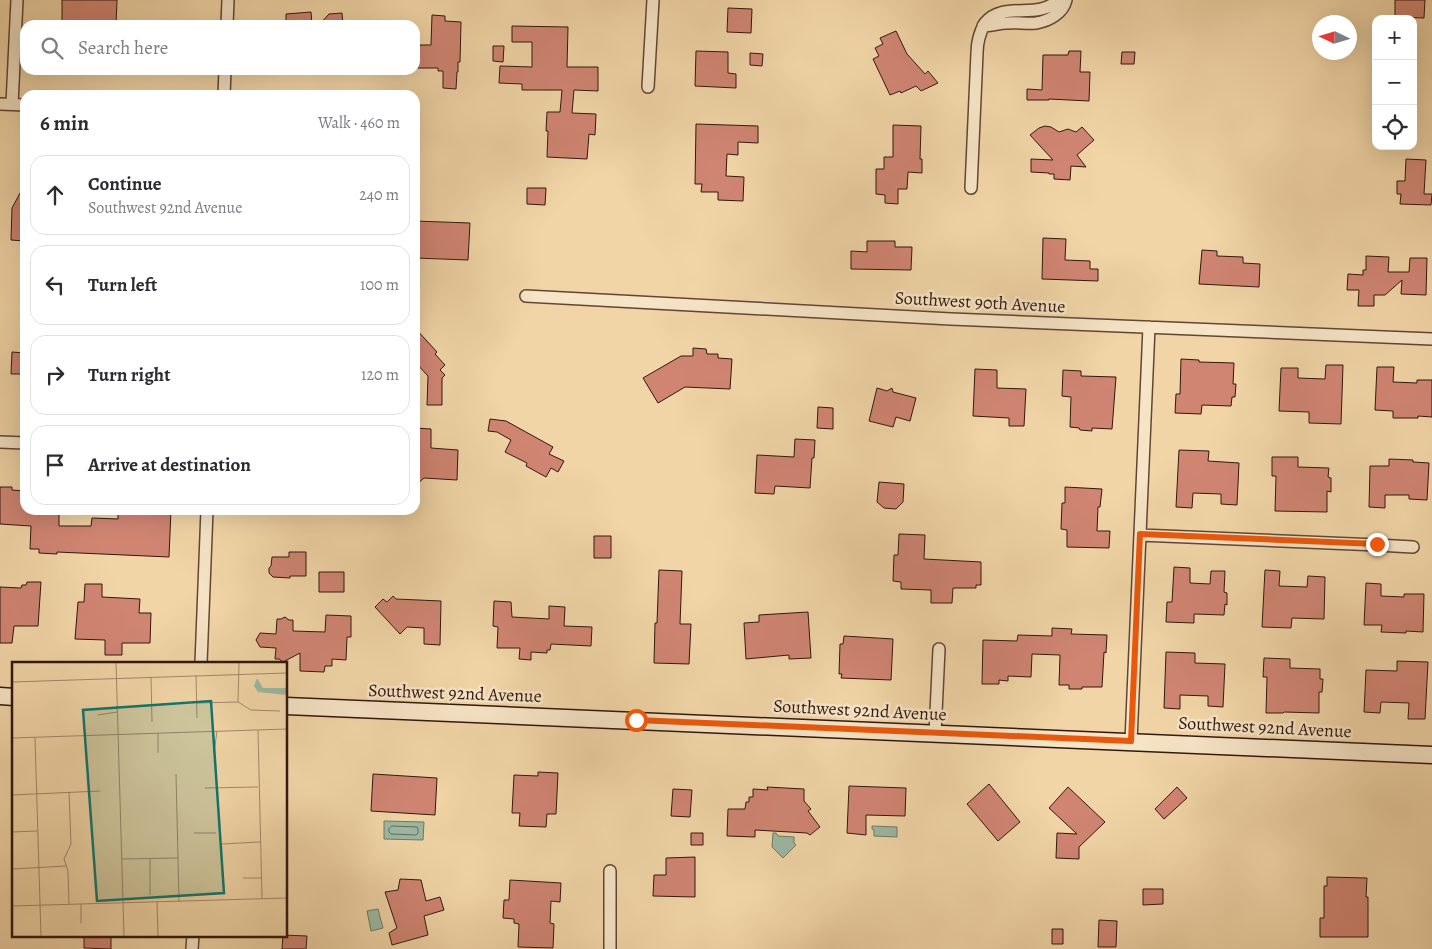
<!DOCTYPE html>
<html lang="en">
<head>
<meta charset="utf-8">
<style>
	:root { --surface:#fff; --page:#f2f2f3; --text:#2b2b33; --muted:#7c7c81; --line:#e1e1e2 }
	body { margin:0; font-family:Alegreya,serif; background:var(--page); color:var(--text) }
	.controls { position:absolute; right:15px; top:15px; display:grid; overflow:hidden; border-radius:10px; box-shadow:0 5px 20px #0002 }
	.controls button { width:45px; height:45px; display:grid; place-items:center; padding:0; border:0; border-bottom:1px solid var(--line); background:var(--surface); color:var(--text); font:25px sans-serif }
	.compass { position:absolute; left:1312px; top:15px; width:45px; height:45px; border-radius:50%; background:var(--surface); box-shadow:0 5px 20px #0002; rotate:274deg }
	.stop { position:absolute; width:15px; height:15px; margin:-11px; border:4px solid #ea580c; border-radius:50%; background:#fff }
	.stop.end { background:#ea580c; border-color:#fff; box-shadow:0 1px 5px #0008 }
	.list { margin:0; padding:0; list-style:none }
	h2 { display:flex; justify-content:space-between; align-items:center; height:65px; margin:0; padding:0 20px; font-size:21px }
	h2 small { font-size:16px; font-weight:400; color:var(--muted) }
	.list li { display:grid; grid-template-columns:32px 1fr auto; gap:15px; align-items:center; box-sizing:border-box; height:80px; margin:0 10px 10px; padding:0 10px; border:1px solid var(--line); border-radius:15px }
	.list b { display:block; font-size:19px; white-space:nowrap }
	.list p { margin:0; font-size:16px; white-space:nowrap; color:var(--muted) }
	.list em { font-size:16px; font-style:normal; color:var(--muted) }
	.icon { flex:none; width:28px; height:28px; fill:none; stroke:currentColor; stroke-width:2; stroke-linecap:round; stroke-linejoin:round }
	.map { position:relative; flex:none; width:1432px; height:949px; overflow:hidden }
	.search { position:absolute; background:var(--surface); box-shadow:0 5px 20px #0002; left:20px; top:20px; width:400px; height:55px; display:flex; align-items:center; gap:12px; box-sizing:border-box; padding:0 18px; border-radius:15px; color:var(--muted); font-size:19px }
	.panel { position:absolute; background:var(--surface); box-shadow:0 5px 20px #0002; left:20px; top:90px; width:400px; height:425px; border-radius:15px }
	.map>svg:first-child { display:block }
	.water { fill:#9bb9a3; stroke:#717867 }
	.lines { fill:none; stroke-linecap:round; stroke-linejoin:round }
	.shore { stroke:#666858; stroke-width:1 }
	.building { fill:#d08573; stroke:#31170e }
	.street-casing { stroke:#614634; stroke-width:14 }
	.secondary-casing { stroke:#31170e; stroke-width:19 }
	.street { stroke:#f6e4c6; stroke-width:11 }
	.secondary { stroke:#f6e4c6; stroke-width:16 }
	.route { stroke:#ea580c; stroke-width:6 }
	.labels { text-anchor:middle; stroke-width:5; stroke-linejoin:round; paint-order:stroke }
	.street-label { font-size:18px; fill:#31170e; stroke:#f6e4c6 }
	.inset-road { fill:none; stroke:#a4896a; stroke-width:1 }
	.view { fill:#0f766e; fill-opacity:0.15; stroke:#0f766e; stroke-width:2.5 }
	.inset-edge { fill:none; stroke:#31170e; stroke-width:2.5 }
</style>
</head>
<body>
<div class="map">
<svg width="1432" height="949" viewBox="0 0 1432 949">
	<rect width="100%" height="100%" fill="#f1d5a7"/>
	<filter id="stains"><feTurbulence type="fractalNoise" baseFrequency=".004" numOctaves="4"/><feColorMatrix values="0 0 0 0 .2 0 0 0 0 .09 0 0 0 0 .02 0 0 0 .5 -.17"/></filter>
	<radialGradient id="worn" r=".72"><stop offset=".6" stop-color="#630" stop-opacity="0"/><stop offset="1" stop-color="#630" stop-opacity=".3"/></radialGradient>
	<path class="water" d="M384,821L424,822L423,840L384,839Z
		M872,826L897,827V837L874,836V830L872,829Z
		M773,833H776L778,836L794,837V843L796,845L783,858L772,847Z
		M378,909L383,928L371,931L367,911Z"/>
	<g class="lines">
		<path class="shore" d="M392,826L417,827L418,829V833L416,835L391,834L389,832V829Z"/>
	</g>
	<path class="building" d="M62,0H117L116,25H62Z
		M1395,0H1425L1424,18L1395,17Z
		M728,8L752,9L751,33L727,32Z
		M311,12L312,25H286V14Z
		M342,13L343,25H319L329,14Z
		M432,15L445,16V21L461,22L460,62H458V72H457L456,89L443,88V71H438V68H416V50H419L420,45H431Z
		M512,26L568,27L567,67H598V91L574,90L572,113L596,114L595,135L589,134L587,159L547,157L548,131H546L547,112H560L562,90H522V84L499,83L500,66L532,67V42H512Z
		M896,31L907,54L925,74L928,71L938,83L921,91L916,86L901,93L900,91L890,95L873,59L879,56L875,48L883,44L880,38Z
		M493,46H504L503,62L493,61Z
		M696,51L728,52V73L736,74V88L695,86Z
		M1069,51H1081L1080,72H1090L1089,101L1049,99V100H1027V89L1042,90L1043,55H1068Z
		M1122,52H1135L1134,64H1121Z
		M750,53L763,54L762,66L750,65Z
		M696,124L758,126V143L738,142V155L727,154L726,176L744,177L743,201L718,200V192H701L702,184H695Z
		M893,125L921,126L920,159H922V173L908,172L907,189H898V204L885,203V195L876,194V169H884V157H893Z
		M1045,126L1051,127L1059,132L1068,129L1076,132L1082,127L1094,140L1077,155L1086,167L1071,166L1070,180L1054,179V174H1049V173L1031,172V159L1053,160L1030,135L1039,128Z
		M1406,159L1426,160L1424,194H1432L1431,205L1400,204L1401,194H1397V181H1405Z
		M25,184V241L11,240L12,208Z
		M527,188H546L545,205L527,204Z
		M415,221L470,223L468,260L415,258Z
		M1043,238L1066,239L1065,260L1090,261V269H1098V281L1042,279Z
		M867,241H895V247H912L911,270L851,269V251L867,252Z
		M1202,250L1217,251V256L1243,257V263L1260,264L1259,287L1199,284Z
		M1366,256L1389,257L1388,272H1409L1410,258H1427L1426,295L1401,294L1402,280L1385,295H1374V306H1358L1359,290H1347L1348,274L1363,275V270H1366Z
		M415,328L437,352L435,354L445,365L440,370L445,375L442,378V405H427L428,376L415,362Z
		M693,348L706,349L707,354H718V358L732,359L730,389L685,387L658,403L643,378L681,356H693Z
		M12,352L25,353V374H11Z
		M1181,359L1199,360V362L1234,363L1233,384H1236L1235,397H1232L1231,406L1202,405L1201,414L1175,413L1176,394H1180Z
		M1326,365H1343L1341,424L1309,423V412L1279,411L1281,368H1298V378L1325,379Z
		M1377,367H1394L1393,382L1417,383V380H1432V417L1418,416V418H1393V411L1375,410Z
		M975,369L997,370V388L1026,389L1024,426H1009V418L973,416Z
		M1063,370L1081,371V376L1116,377L1112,429L1092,428V431L1080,430L1079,428L1070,427L1071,397L1062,396Z
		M877,388L887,391L892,388L893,392L916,398L910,421L896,417L893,427L869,421Z
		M818,407L833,408V429L817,428Z
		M490,419L506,421L553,447L549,454L564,461L558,472L551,468L546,477L526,466L527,463L505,452L511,440L497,432L488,431Z
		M415,428L431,429V448L458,450L457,480L424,478L415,486Z
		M795,439L815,440L814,458H812L810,488L775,486L774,494L755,493L757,455L794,457Z
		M1179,450L1209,451L1208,461L1239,463L1237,505L1221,504V494L1193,493L1192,508L1176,507Z
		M1272,457H1298V467L1329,468L1328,477L1331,478V492L1327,491V512L1275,511L1276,476H1272Z
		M1389,459L1413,460V462L1429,463L1427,500L1409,499V495H1385V508L1369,507L1370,466H1389Z
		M879,482L904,484L903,502L896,509L884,508L877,502Z
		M0,487H12V490L25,491V510H59V526H91L92,518L118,519V510H171L169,557L57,552V554L39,553V549H30L31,526L0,524Z
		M1065,487L1102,489L1100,507H1098L1097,531H1110L1109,548L1067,547V530L1061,529L1062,503H1065Z
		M899,534L925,535L924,559L981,562V585H976V588H953L952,603H931V590L901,589V582L893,581L894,555H898Z
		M594,536H611V558H594Z
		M289,552H306V576H290V578L273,577L269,573V568L271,566L272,557H289Z
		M1174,567L1190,568V583L1210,584L1211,571H1225L1224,592L1227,593V605L1225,604L1224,615L1194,614V623L1166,622L1167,602H1172Z
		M659,570L682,571L680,624H691L689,664L654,663L655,623H657Z
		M1265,570L1280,571L1279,586L1307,587L1308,576L1325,577L1324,619L1292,618L1291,628L1262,627Z
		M319,572H344V592H319Z
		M27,582H41L38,626H14L12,643H0V587L21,588L22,585H26Z
		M1366,583L1381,584V596L1404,597V594H1424L1423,632L1406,631V633L1381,632L1382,625H1364Z
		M85,584H102V597L140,599L139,613H151L150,643H122V655H105V640L75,639L78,602H84Z
		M393,596L396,599L441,601L440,645L424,644V628L407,627L400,634L375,607L383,599L387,602Z
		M494,601L511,602L512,617L549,619V606L565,607L564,626L592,627L591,646L551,644L550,650H547V653L531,652V660L519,659L520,648H497L498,627L493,626Z
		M808,612L811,658L789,659V655L746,659L744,623L759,622V615Z
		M326,615L351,616V637H347L346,660L332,659V666H325L324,672L300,671V653L283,662L279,659H275L276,648L260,647L256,640L260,633L276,634L277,619H281L285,617L289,620H293V631L325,632Z
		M1052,628L1072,629L1071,634L1107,635L1106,653L1104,652L1102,687H1082V689H1069V685H1059L1060,655L1032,654L1031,677L1008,676V681L999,680V684H982L983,640L1017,641L1018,635L1052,636Z
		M844,636L893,639L891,680L841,678L842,674H839L840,644H843Z
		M1166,652L1195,653V663L1225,664L1223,707L1208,706V696L1180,695V709L1164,708Z
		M1264,658L1290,659V668L1320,669V679H1323L1322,692H1319V713L1284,712L1283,713H1266L1267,677H1263Z
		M1397,661L1428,662L1425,719H1408L1409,703L1381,702L1380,713L1364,712L1366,670L1397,671Z
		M538,772L558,773L556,814H547L546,827L519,826L520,813H512L514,775L538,776Z
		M373,774L437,778L435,815L371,811Z
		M989,784L1020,822L998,841L967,804Z
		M849,786L906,788L905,816L866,815V835L847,833Z
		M767,787L804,789V801L811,809L808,811L820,827L810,835L807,833L755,830V837L727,836L728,809H745L746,802H749V797H753V789L768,790Z
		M1068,787L1105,822L1079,847V859L1056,858L1057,833L1077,834L1049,808Z
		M1177,787L1187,798L1164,819L1155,809Z
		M673,789L692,790L690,817L671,816Z
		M691,833H703V845H691Z
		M695,857V897L653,896L654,875H666V858Z
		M1327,877L1367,878L1366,897H1368V937H1320V918H1324V886H1327Z
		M400,879L421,880L426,901L440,897L444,910L424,916L428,935L392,945L389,933L397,928L385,892L398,890Z
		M510,880L561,883L560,902L551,901L550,923L554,924L553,948L518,947L519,924L514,923V919L503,918L504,900H509Z
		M1143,889H1163V904L1143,905Z
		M1099,920L1117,921L1116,947H1098Z
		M1052,929H1063V944H1052Z
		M84,935H111V949L84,948Z
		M283,935L307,936L306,949H282Z"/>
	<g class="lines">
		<g class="street-casing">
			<path id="street" d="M227,25L228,0
				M983,26C992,26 999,23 1007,23C1017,22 1026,24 1036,23C1049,21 1063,13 1066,0
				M648,87L653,0
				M224,95L225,70
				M0,104L25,105
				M12,104L17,0
				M971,188L977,53C977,42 980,32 985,23C1004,0 1037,21 1058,0
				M526,296L951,319L1432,339
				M0,442L25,443
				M1140,535L1377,545L1413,547
				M201,663L207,510
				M935,734L939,649
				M1131,741L1149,327
				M192,949L193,935
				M610,949V871"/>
		</g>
		<g class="secondary-casing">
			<path id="secondary" d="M0,696L14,697
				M286,706L1432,755"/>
		</g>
		<use href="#street" class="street"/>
		<use href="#secondary" class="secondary"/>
	</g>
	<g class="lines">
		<path class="route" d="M636,720L1131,741L1140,534L1377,544"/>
	</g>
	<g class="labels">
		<g class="street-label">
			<text transform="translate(980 302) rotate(3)" y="6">Southwest 90th Avenue</text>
			<text transform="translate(455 693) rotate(2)" y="6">Southwest 92nd Avenue</text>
			<text transform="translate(860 710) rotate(3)" y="6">Southwest 92nd Avenue</text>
			<text transform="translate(1265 727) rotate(3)" y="6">Southwest 92nd Avenue</text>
		</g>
	</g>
	<g transform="translate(12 662)">
		<rect width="275" height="275" fill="#f1d5a7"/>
		<path d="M245,16L251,26H275V33L246,30L242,24Z" fill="#9bb9a3"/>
		<path class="inset-road" d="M104,1L112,274M184,13L185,56M139,15L140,60M0,20L275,11M226,40L227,1M185,41L226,40L239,48L268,49M86,53L105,50M246,68L250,236M146,71V91M0,76L275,67M23,76L29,274M202,91L205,69M164,112L167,240M193,126L246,125M0,133L88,129M0,170L25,169M182,171H204M210,182L248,180M138,196V233M110,197L166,196M0,207L54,204M231,216H250M145,240L146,274M69,242V261M57,243L56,209L52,197L59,182L57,130M0,244L275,236"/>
		<path class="view" d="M199,39L212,231L85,239L71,48Z"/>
		<rect width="275" height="275" class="inset-edge"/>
	</g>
	<rect width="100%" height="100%" filter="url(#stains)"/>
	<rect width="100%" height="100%" fill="url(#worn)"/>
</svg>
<div class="controls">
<button>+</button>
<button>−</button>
<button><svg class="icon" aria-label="locate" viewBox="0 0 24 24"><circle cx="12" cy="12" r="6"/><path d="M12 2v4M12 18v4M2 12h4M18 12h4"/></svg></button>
</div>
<svg class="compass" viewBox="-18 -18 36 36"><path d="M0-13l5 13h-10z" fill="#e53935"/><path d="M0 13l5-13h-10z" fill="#7c7c81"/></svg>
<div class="stop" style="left:636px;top:720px"></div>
<div class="stop end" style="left:1377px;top:544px"></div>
<div class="search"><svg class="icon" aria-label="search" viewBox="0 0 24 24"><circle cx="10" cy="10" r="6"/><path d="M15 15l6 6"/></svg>Search here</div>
<section class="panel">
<h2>6 min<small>Walk · 460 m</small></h2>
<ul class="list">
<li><svg class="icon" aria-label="ahead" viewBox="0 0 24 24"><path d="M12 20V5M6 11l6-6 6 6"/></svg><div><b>Continue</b><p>Southwest 92nd Avenue</p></div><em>240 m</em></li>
<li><svg class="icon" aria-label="left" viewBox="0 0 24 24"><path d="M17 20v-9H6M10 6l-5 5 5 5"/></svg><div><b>Turn left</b></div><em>100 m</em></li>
<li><svg class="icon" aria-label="right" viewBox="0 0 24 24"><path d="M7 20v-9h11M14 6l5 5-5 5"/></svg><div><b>Turn right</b></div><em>120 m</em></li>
<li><svg class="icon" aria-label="arrive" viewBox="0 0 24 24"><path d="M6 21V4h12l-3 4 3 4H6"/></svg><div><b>Arrive at destination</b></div></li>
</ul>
</section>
</div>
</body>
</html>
